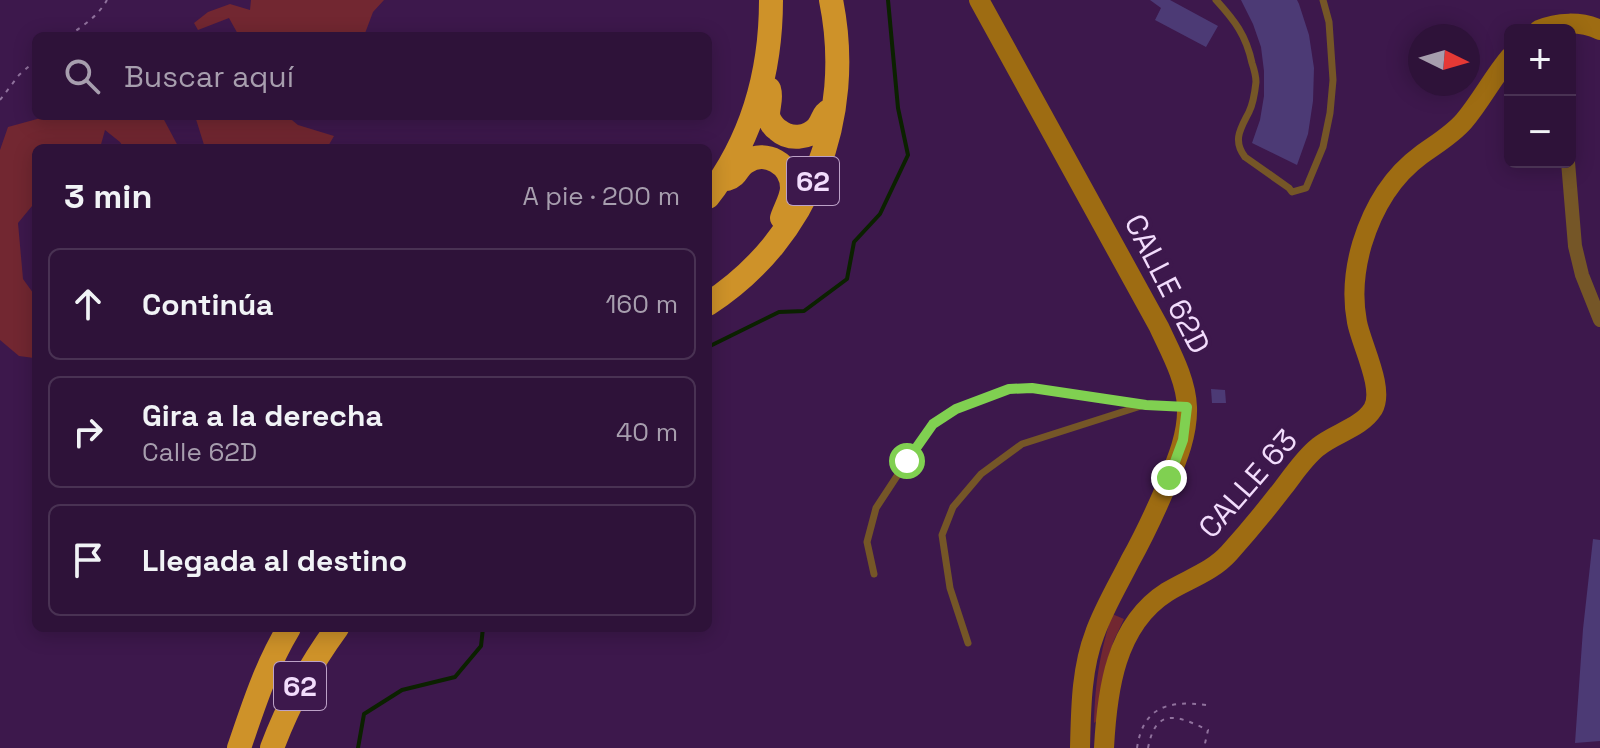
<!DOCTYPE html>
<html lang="es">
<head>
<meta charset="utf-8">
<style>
	:root { --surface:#2e1239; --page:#3a2044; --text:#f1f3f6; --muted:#a79eae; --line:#493253 }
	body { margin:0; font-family:"Space Grotesk",sans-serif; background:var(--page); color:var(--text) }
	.controls { position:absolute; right:24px; top:24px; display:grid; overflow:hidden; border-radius:12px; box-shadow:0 4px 20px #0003 }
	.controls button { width:72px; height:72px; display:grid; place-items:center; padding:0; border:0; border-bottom:2px solid var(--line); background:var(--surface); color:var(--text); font:40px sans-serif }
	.compass { position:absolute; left:1408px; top:24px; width:72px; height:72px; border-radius:50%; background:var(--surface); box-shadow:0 4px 20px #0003; rotate:95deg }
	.stop { position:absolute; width:24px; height:24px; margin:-18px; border:6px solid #80d051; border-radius:50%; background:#fff }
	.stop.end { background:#80d051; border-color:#fff; box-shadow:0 2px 8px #0008 }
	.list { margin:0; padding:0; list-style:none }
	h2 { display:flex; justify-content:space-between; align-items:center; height:104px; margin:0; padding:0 32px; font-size:34px }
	h2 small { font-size:26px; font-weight:400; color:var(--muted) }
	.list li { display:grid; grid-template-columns:52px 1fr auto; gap:24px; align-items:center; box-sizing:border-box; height:112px; margin:0 16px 16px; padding:0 16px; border:2px solid var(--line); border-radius:12px }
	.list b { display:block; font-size:30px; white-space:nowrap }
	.list p { margin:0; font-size:26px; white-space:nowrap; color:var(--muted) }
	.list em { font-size:26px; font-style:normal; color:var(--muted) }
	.icon { flex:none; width:44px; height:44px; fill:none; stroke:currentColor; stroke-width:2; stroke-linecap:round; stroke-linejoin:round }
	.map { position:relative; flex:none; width:1600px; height:748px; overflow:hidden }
	.search { position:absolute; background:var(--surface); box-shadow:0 4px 20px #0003; left:32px; top:32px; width:680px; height:88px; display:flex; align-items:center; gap:20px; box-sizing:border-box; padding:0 28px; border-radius:12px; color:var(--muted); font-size:30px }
	.panel { position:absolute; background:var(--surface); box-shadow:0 4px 20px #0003; left:32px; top:144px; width:680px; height:488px; border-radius:12px }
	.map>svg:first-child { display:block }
	.green { fill:#722731 }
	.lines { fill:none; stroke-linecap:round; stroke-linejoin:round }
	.stream { stroke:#0b2100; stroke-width:4 }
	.building { fill:#4c3a75 }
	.path { stroke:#90729d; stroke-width:2; stroke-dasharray:4 6; stroke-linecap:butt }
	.lane { stroke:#755627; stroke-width:7 }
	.street { stroke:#755627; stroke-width:14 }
	.secondary { stroke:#9e6c12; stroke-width:20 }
	.highway { stroke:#ce9229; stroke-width:24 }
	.route { stroke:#80d051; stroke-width:10 }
	.labels { text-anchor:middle; stroke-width:8; stroke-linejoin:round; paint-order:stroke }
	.shield { fill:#3d184c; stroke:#bca1c7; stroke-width:2 }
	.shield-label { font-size:28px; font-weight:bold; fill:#f2dcfc }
	.street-label { font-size:30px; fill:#f2dcfc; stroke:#3d184c }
</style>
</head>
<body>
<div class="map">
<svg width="1600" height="748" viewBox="0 0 1600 748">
	<rect width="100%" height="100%" fill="#3d184c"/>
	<path class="green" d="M251,0H384L373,12L364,36H239L229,18L198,30L194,23L208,12L230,4L250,10Z
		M48,116H162L179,148H124L120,142L105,130L100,148H65L62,144L50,148H36V153L33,154L36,179V210L32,206L18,223L23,279L36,297V352L34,358L19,356L0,340V150L8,127Z
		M195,116H287L298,125L334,136L327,148H205Z
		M1112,614L1124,619L1114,640L1107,661L1099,719L1094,723C1095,682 1100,653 1112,614Z"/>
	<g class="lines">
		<path class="stream" d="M708,347L779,312L804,311L847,279L854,242L880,214L908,155L898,108L888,0
			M358,748L364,714L402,690L455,677L481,646L483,628"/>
	</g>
	<path class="building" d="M1150,0H1170L1218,26L1206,47L1155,20L1161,8Z
		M1241,0H1297L1299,4L1309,35L1314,68L1313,101L1308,134L1297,165L1252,143L1260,120L1264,96V71L1261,47L1253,24Z
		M1211,389L1225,390L1226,403H1212Z
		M1593,539L1600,540V741L1575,743L1583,629Z"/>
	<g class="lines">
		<path class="path" d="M68,36C83,26 98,16 107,0
			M0,100L19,75L36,60
			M1137,748C1143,707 1168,700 1206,705
			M1148,748C1156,706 1178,716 1208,730L1204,748"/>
		<path class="lane" d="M1216,0C1235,21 1246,35 1252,63C1254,69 1256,76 1256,82C1255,91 1253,104 1249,112C1241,128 1232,140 1245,157L1289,188L1292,192L1306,188L1323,147L1330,113L1333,80L1329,22L1323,0
			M874,574L867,542L876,508L918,444L933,424L956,409L1009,389L1032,388L1146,405L1185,407
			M968,643L950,588L942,535L953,507L981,474L1022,444L1144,405"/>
		<path class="street" d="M1568,162L1575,246L1582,275L1600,320"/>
		<path class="secondary" d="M979,0L1159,327C1170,351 1186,379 1187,407C1188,434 1177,460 1167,484C1156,510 1144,536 1130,561C1118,585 1104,608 1095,633C1081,669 1081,710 1080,748
			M1539,30C1557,22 1581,21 1600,30
			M1104,748C1107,691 1115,625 1167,592C1188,579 1212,572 1229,553C1247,533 1266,510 1283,488C1294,474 1304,458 1318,447C1335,433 1361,428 1373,409C1385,389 1361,344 1357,322C1352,296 1355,268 1362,244C1373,208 1391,177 1421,155C1436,144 1452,135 1464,121C1481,101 1493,77 1510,57"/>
		<path class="highway" d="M769,89C772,99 768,105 768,115C769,120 773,127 778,130C789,140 808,139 818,127C825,117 821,115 833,108
			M727,179C738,176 737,167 746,162C765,149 792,164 792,188C792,197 785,209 782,218
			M708,197C752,140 771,71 771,0
			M708,304C810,238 855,117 831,0
			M239,748C253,707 266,666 289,628
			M272,748C288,705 310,665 337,628"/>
	</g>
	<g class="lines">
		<path class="route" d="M907,461L933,424L956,409L1009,389L1032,388L1146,405L1187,407L1183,440L1169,478"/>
	</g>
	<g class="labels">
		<g class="shield">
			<rect x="787" y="157" width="52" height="48" rx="6"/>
			<rect x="274" y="662" width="52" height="48" rx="6"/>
		</g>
		<g class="shield-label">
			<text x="813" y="191">62</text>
			<text x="300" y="696">62</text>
		</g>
		<g class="street-label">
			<text transform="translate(1167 284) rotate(63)" y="10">CALLE 62D</text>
			<text transform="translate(1248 484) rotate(-49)" y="10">CALLE 63</text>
		</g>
	</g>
</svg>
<div class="controls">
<button>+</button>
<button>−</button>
</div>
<svg class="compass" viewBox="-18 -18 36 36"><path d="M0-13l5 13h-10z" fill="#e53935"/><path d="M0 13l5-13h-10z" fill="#a79eae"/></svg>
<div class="stop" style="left:907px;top:461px"></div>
<div class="stop end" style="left:1169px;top:478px"></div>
<div class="search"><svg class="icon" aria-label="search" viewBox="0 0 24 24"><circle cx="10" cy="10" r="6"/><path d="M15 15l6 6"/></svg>Buscar aquí</div>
<section class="panel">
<h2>3 min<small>A pie · 200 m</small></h2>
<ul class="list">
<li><svg class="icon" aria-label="ahead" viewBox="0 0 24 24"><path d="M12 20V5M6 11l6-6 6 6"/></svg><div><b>Continúa</b></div><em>160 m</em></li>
<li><svg class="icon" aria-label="right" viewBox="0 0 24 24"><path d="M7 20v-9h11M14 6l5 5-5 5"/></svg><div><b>Gira a la derecha</b><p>Calle 62D</p></div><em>40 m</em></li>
<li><svg class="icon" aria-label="arrive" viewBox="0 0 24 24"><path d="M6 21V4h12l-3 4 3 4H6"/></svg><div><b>Llegada al destino</b></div></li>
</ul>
</section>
</div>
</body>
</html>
